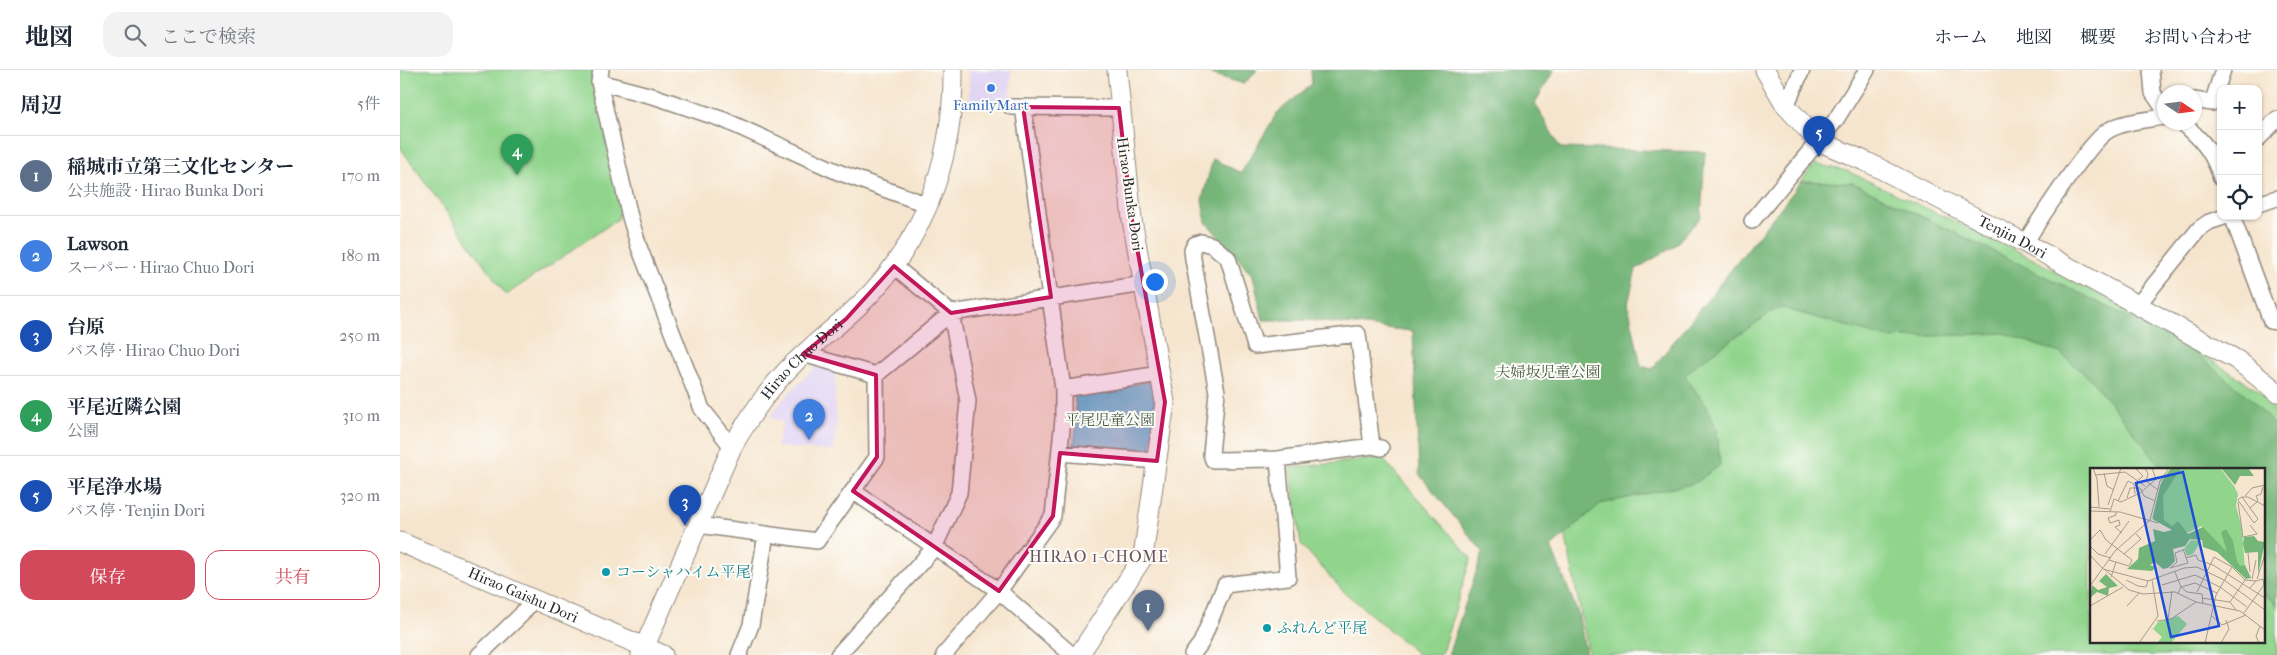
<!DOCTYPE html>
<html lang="ja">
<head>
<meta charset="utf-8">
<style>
	:root { --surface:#fff; --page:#f2f2f3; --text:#1f2937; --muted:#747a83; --line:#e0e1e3; --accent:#d1495b }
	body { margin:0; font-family:"IM FELL French Canon","Noto Serif JP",serif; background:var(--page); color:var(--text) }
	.controls { position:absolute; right:15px; top:15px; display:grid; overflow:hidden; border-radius:10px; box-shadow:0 1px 4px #0004 }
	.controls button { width:45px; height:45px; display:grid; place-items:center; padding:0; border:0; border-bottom:1px solid var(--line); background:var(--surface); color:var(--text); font:25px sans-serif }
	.compass { position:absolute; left:1757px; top:15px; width:45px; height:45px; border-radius:50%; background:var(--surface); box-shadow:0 1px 4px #0004; rotate:103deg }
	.you { position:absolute; left:754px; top:211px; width:18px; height:18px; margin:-12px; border:4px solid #fff; border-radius:50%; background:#1a73e8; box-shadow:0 0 0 8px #1a73e833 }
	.badge { display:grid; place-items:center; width:32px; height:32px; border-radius:50%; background:var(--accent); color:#fff; font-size:16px; font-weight:700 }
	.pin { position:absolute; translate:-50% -41px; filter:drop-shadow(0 1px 2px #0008) }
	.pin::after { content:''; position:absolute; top:26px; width:18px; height:15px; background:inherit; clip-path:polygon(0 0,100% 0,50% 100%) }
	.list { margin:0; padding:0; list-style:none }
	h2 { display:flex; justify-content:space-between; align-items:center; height:65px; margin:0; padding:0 20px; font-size:21px }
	h2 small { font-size:16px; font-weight:400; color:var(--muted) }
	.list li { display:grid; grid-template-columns:32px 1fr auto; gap:15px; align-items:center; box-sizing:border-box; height:80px; padding:0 20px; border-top:1px solid var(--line) }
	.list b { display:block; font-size:19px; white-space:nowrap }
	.list p { margin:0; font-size:16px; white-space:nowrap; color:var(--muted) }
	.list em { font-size:16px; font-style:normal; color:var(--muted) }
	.actions { display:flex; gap:10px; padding:15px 20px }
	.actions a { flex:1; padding:11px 0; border:1px solid var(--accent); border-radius:15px; text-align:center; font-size:18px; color:var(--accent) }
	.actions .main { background:var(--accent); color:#fff }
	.icon { flex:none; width:28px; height:28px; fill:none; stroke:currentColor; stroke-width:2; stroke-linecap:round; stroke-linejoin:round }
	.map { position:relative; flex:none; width:1877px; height:585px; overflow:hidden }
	header { display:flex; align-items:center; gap:30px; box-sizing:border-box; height:70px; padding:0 25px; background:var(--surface); border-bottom:1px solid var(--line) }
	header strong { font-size:24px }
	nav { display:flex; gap:28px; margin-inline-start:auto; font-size:18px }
	.search { width:350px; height:45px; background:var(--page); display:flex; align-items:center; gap:12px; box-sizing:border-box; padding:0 18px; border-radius:15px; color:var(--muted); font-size:19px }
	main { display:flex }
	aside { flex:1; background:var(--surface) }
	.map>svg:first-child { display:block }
	.built { fill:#e1d4f4 }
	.green { fill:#91d58d; stroke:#5e805c; fill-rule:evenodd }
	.forest { fill:#74b678; stroke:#507052 }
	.water { fill:#5ebfdc; stroke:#447584 }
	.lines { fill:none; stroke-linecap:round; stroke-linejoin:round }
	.minor-casing { stroke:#90887c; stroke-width:18 }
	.tertiary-casing { stroke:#90887c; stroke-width:21 }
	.minor { stroke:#fff; stroke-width:15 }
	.tertiary { stroke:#fff; stroke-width:19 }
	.marked { fill:#c2185b; fill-opacity:0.2; stroke:#c2185b; stroke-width:4; stroke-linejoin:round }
	.shop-dot { fill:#3f7fe0; stroke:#fdfcf7; stroke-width:2 }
	.culture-dot { fill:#0f9aa8; stroke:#fdfcf7; stroke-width:2 }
	.labels { text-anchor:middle; stroke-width:4; stroke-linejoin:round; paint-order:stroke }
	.shop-label { font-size:15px; fill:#366cbe; stroke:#fdfcf7 }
	.street-label { font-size:15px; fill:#2b2b2b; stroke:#fdfcf7 }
	.park-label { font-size:15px; fill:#4a5e48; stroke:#fdfcf7 }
	.culture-label { font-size:15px; fill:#0d838f; stroke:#fdfcf7; text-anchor:start }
	.neighbourhood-label { font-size:16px; letter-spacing:1px; fill:#6d5363; stroke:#fdfcf7 }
	.inset-road { fill:none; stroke:#a59b8d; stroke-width:1 }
	.view { fill:#1d4ed8; fill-opacity:0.15; stroke:#1d4ed8; stroke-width:2.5 }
	.inset-edge { fill:none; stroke:#2b2b2b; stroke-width:2.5 }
</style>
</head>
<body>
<header>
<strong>地図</strong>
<div class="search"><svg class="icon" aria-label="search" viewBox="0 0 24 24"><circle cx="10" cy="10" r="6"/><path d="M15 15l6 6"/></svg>ここで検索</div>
<nav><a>ホーム</a><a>地図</a><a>概要</a><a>お問い合わせ</a></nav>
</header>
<main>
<aside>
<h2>周辺<small>5件</small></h2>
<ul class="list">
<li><span class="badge" style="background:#5c6f8a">1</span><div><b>稲城市立第三文化センター</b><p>公共施設 · Hirao Bunka Dori</p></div><em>170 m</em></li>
<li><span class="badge" style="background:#3f7fe0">2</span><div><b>Lawson</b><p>スーパー · Hirao Chuo Dori</p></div><em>180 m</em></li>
<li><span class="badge" style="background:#1a4fb4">3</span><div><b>台原</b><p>バス停 · Hirao Chuo Dori</p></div><em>250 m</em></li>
<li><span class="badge" style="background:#2e9e5b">4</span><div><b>平尾近隣公園</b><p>公園</p></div><em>310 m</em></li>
<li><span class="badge" style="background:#1a4fb4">5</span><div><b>平尾浄水場</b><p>バス停 · Tenjin Dori</p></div><em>320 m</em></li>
</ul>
<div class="actions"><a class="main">保存</a><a>共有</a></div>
</aside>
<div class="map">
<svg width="1877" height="585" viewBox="0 0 1877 585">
	<rect width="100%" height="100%" fill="#fdfcf7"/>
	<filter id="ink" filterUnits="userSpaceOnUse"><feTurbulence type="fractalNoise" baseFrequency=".02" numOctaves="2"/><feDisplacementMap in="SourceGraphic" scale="10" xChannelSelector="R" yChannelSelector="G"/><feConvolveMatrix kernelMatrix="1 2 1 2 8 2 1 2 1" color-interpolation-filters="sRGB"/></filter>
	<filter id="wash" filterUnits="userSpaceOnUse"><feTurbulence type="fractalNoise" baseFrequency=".0096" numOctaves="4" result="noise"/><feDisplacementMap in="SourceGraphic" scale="20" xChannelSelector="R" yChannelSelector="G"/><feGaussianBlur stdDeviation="1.12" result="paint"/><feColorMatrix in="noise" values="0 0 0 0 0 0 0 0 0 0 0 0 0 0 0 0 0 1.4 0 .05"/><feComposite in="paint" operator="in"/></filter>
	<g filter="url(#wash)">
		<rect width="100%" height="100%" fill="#f6e5ce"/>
		<path class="built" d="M569,0H611V32H569Z
			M418,294L435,299V344L437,345L434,381L376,377L383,352L370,347L388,324Z"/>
		<path class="green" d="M0,0H195L221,132L218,149L106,225L0,77Z
			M1414,94L1447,101L1616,180L1744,248L1858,320L1877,343V585H1189L1164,458L1251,320ZM1691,399H1863V571H1691Z
			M982,388L1071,488L1041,585H1019L942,520L901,474L890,398Z"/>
		<path class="forest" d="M811,0H857L844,14L811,4Z
			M911,0H1154L1135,33L1160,78L1305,82L1301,147L1273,177L1236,199L1228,234L1241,296L1252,299L1402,111L1453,113L1786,275L1852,330L1877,359V535L1863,523V399H1763L1690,308L1660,283L1603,263L1488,268L1379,237L1298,293L1285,306L1307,337L1317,360L1320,395L1295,413L1200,434L1151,477L1178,543L1186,585H1048L1083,482L1019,404L1013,261L907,250H863L853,206L806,152L802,130L813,89L841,103L877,43L912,14Z"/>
		<path class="water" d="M754,311L756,323L751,385L673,378L677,351L674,324Z"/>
	</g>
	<g filter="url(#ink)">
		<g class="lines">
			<g class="minor-casing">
				<path id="minor" d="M201,0L199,12L230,147L239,177L302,339L332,377
					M1751,0L1753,23L1764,39
					M199,12L256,27L324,50L438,102L528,135
					M1794,30L1812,33L1823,0
					M1386,36L1402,0
					M611,37L719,38
					M1781,52C1801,68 1814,83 1821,108
					M1858,69L1877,49
					M1858,134L1877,128
					M1832,146L1871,251L1877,252
					M1352,151L1435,51L1467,0
					M1625,173C1638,152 1690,70 1709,60C1725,51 1747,50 1764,47
					M1737,236L1799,159L1809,152L1827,146
					M403,284L476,305
					M663,319L760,304
					M972,376L958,264L855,276L828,188L812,175L801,172L795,174L792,180L793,189L817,322L811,384L813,390L878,389L972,376L981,378
					M660,383L757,391
					M453,421L599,521L672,585
					M298,455L417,471L477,387L476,305L551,243L744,214
					M79,585L121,545L133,529
					M339,585L351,555L366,464
					M438,585L534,478L559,423L568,331L551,243L494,196
					M544,585L599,521L653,446L663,349V319L623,37
					M792,585L801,573L825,515L888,507L878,389"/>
			</g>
			<g class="tertiary-casing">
				<g id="tertiary">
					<path id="s1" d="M1365,0L1386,36L1418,71L1467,92L1625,173L1837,290L1877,322"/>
					<path id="s2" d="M0,472L263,585"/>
					<path id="s3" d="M241,585L332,377C352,342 374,310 404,284C427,262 453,244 474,220C529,159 554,81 553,0"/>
					<path d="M679,585L743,487L765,332L732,150L717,0"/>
				</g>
			</g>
			<use href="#minor" class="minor"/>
			<use href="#tertiary" class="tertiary"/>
		</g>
	</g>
	<path class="marked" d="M623,37L719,38L732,150L765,332L757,391L660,383L653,446L599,521L453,421L477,387L476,305L403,284L446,249L494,196L551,243L651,227Z"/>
	<circle class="shop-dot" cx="591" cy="18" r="5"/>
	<g class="culture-dot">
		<circle cx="206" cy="502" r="5"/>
		<circle cx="867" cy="558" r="5"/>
	</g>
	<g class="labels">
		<g class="shop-label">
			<text x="591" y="40">FamilyMart</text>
		</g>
		<g class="street-label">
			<text transform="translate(730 124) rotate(82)" y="5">Hirao Bunka Dori</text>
			<text dy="5" stroke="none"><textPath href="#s1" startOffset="306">Tenjin Dori</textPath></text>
			<text dy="5" stroke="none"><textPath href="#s3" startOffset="340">Hirao Chuo Dori</textPath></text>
			<text dy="5" stroke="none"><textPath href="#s2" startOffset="134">Hirao Gaishu Dori</textPath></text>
		</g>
		<g class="park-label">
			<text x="1148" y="307">夫婦坂児童公園</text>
			<text x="710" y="355">平尾児童公園</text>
		</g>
		<g class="culture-label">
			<text x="216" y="507">コーシャハイム平尾</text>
			<text x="877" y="563">ふれんど平尾</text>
		</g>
		<g class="neighbourhood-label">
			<text x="699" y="492">HIRAO 1-CHOME</text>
		</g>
	</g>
	<g transform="translate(1690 398)">
		<rect width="175" height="175" fill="#f6e5ce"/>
		<path d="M81,0H130L144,18L148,26L146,38L152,60L155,103L124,81L112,58L97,65L62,51L72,11ZM101,72L111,73L103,86L97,88L94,81ZM88,148L97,156L81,175H67L72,169L63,161L68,154Z" fill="#91d58d"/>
		<path d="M81,0H91L73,28L74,52L82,58L88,53L98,66L113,59L137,84L131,64L136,61L143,73L147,93L150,98L155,97L161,110L156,111L127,84L113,79L112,72L100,71L95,78L83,81L85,93L78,100L73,101L65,94L60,97L66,99L62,103L37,101L48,91L49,80L65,73L63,61L74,64L82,62L64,52L63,48L70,18ZM131,0H158L164,8H150L145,17ZM164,68L168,73L175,74L168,106V84L155,85L153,76L154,69ZM16,106L28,118L19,120L18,128L7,124L0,130L2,117L8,122L17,119L9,113Z" fill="#74b678"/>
		<path class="inset-road" d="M3,0L7,11L9,39M45,0L53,8L47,13M55,0L58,6L56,13L68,22M14,5L17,18L24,22M6,7L35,4L55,18M155,28L162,20L175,17M152,29L168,51L164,55L148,32L150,30L152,29H158L175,38M37,30L40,20H50L54,28L65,33M28,33L38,13L44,16L45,26M148,34L153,69L167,66L160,57M18,37L31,0M0,39L20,41M160,40L168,33L166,28L171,26L173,19M0,43L30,44L68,55M20,44L24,31L31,34L50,25L66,11L62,0M26,44V47L18,50L20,55L29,52L30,57L25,59L32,65M0,72L10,62L16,72L42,92L39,98L19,92M0,78L8,86L21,90M93,81L98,95L80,100L87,94L85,85L93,82M158,85L160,104M15,86L39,53M34,86L51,71L46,66M0,87L13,101M96,90L106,87L108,92L123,97L175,130M13,101L58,113L94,100L107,99L134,112L175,142M14,101L39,122L53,126L85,124L106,134L150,143L175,162M85,104L91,119L97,124L112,126L113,136M21,109L26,94M162,111L166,92M167,111L175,86M36,112L48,118L56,119L58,113M72,117L105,107L130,119L157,139M0,118L25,83L60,52L70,13L79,0M107,124L124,89L142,99L155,112M88,125L91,119L105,115L127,125M112,130L140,134L146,142M140,134L155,112L166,113M0,138L33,119M37,138L49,125M154,145L174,117L173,111L166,113L160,120M122,148L132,157L156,147M78,152L82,123M67,153L81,151L106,134M49,175L68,148L62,112M115,175L126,127L142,99M131,175L139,161L136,152M169,175L166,168L170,158"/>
		<path class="view" d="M93,4L129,158L81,169L46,15Z"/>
		<rect width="175" height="175" class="inset-edge"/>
	</g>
</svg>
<div class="controls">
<button>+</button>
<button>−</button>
<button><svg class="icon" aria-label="locate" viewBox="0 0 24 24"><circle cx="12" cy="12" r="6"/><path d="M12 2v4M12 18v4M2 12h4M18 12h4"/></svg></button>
</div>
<svg class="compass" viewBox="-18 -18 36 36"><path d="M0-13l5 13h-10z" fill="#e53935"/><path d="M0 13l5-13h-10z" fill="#747a83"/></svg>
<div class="you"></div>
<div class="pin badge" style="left:748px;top:561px;background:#5c6f8a">1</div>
<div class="pin badge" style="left:409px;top:370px;background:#3f7fe0">2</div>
<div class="pin badge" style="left:285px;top:456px;background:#1a4fb4">3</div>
<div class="pin badge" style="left:117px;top:105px;background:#2e9e5b">4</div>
<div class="pin badge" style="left:1419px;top:87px;background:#1a4fb4">5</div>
</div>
</main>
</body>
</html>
